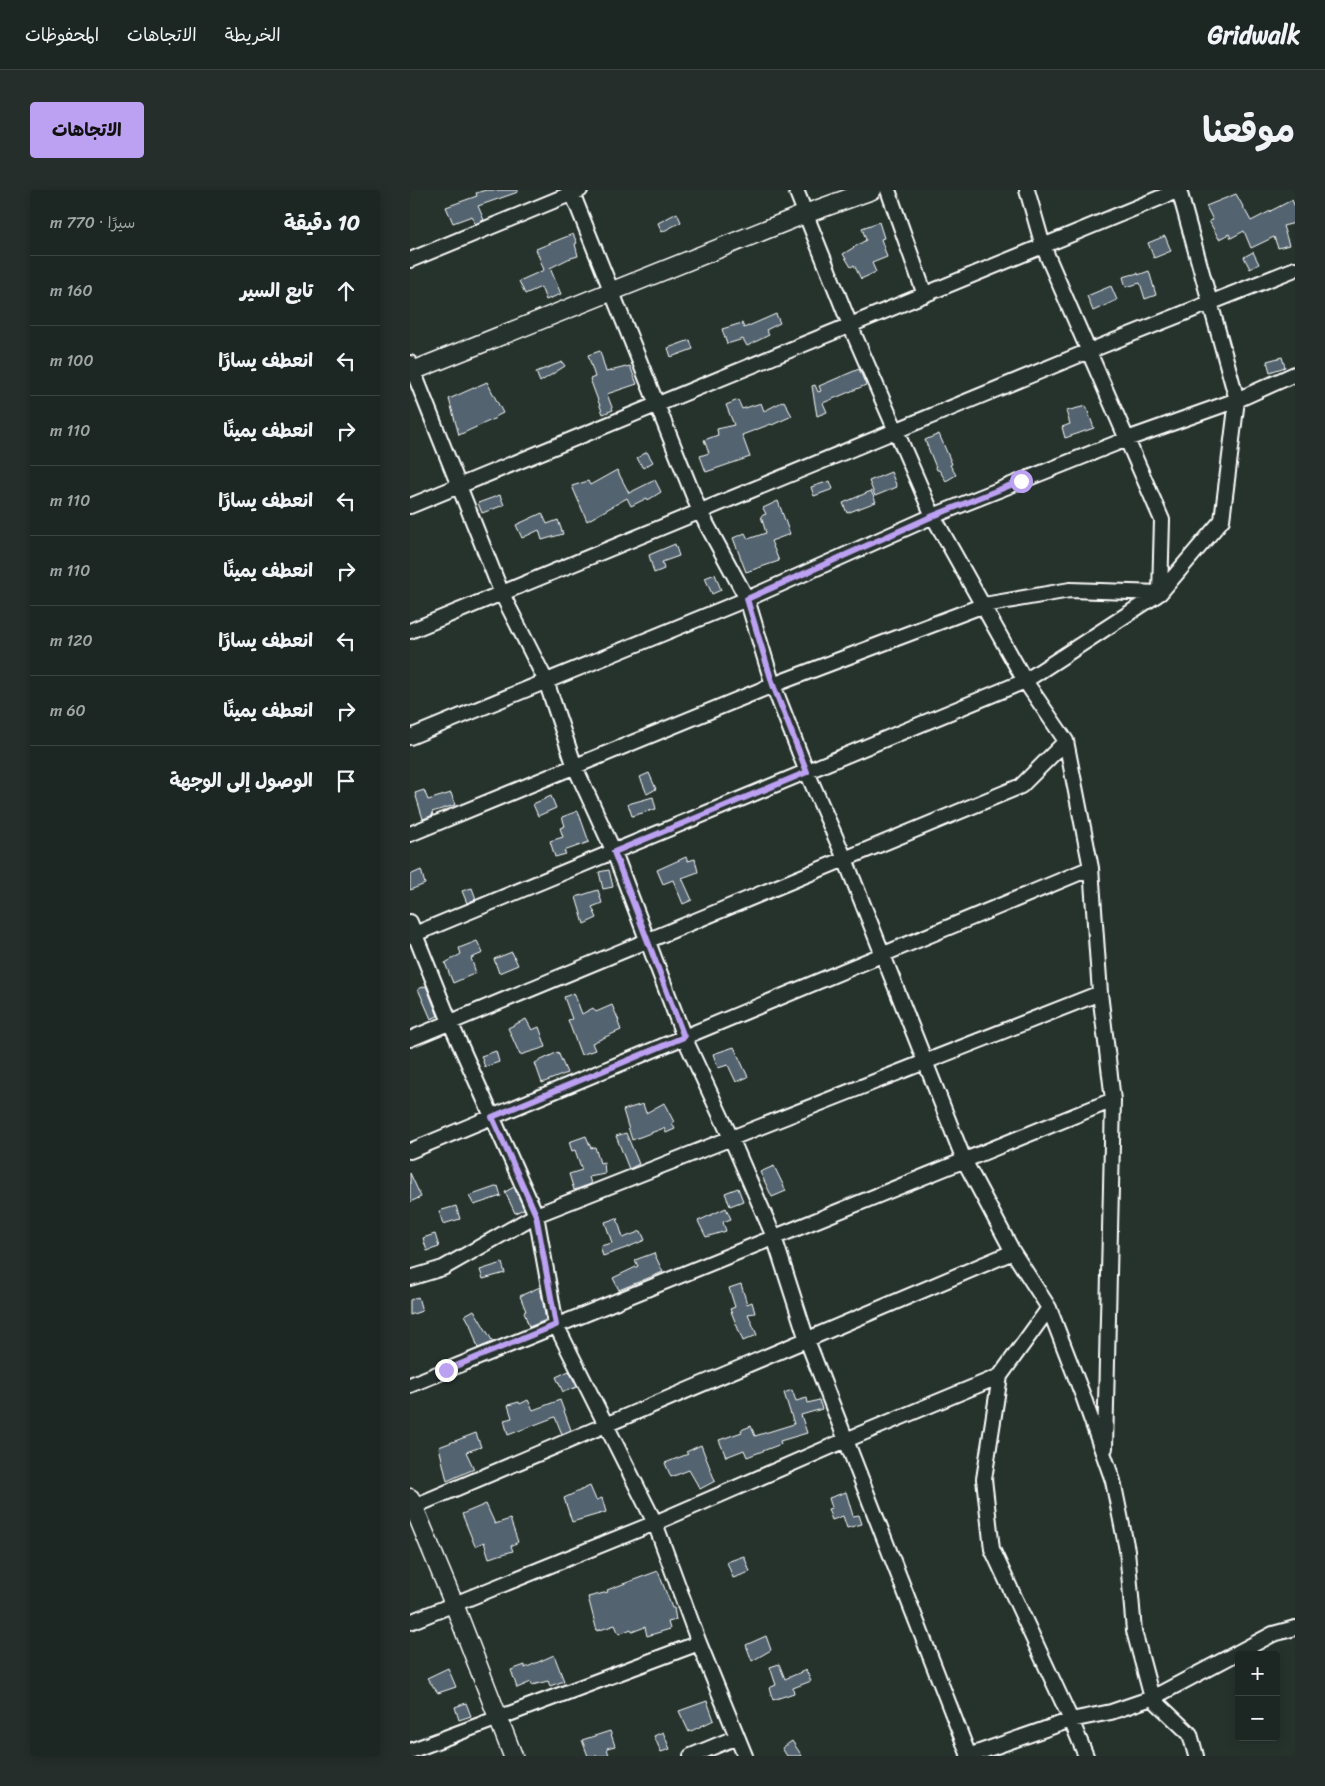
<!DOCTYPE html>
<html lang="ar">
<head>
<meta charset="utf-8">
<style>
	:root { --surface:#1c2622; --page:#252e2a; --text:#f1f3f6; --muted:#a0a5a5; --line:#3a4340; --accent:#bca0f2 }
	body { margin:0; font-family:Sriracha,"Playpen Sans Arabic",sans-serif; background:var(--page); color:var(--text); direction:rtl }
	.controls { position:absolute; right:15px; bottom:15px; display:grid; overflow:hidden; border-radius:5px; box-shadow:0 2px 12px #0003 }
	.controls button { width:45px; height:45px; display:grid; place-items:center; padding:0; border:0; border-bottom:1px solid var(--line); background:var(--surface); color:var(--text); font:25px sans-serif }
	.stop { position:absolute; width:15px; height:15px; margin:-11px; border:4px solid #bca0f2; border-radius:50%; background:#fff }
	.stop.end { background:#bca0f2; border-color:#fff; box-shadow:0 1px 5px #0008 }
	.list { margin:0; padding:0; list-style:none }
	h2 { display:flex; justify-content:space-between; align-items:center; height:65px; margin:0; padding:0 20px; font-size:21px }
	h2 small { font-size:16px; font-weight:400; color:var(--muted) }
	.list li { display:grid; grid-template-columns:32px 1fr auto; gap:15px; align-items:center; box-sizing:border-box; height:70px; padding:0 20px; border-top:1px solid var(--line) }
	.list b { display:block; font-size:19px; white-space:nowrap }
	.list em { font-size:16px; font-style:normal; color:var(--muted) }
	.icon { flex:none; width:28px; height:28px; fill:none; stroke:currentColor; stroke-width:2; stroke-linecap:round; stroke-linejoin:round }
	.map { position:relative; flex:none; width:885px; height:1566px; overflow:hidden; direction:ltr; border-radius:5px }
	header { display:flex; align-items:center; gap:30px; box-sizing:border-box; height:70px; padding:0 25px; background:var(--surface); border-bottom:1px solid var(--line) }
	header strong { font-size:24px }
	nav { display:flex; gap:28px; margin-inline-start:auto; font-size:18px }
	.intro { display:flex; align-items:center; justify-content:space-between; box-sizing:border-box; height:120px; padding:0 30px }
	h1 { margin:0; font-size:35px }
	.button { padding:12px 22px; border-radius:5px; background:var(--accent); color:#111; font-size:18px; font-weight:700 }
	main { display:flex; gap:30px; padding:0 30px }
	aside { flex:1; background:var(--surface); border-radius:5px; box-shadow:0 2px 12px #0003 }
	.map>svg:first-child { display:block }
	.building { fill:#536470; stroke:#fff }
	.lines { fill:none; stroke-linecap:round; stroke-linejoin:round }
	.minor-casing { stroke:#fff; stroke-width:18 }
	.tertiary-casing { stroke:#fff; stroke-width:21 }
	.minor { stroke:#26332d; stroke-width:14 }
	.tertiary { stroke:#26332d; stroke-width:18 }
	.route { stroke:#bca0f2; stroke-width:6 }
</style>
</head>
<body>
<header>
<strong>Gridwalk</strong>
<nav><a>الخريطة</a><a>الاتجاهات</a><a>المحفوظات</a></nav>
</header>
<div class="intro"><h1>موقعنا</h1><a class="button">الاتجاهات</a></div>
<main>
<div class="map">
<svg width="885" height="1566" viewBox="0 0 885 1566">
	<rect width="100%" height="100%" fill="#26332d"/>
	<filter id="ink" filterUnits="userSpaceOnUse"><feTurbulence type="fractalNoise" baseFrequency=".02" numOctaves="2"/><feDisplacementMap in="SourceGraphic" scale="10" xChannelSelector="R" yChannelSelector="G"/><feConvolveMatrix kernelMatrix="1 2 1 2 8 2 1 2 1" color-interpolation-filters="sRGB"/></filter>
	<g filter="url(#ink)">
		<path class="building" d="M76,0H108V2L68,16L74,30L65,34L62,26L43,33L36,17L67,6L66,3Z
			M826,4L841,31L882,10L885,17V33L873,36L879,55L868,58L864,47L841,58L834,41L821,48L819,44L809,49L799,31L803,30L796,16Z
			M267,23L271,32L252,42L248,33Z
			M469,32L474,48L471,49L477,67L462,73L466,82L451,89L444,75L441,77L433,64L456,50L452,38Z
			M163,44L167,53L165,54L168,66L158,69L140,78L151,104L136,110L131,97L115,104L109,91L134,80L126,59Z
			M755,46L761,61L744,68L738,53Z
			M843,62L849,74L840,79L834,67Z
			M739,81L746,105L735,109L730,93L716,97L713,87L728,83V85Z
			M701,96L707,110L683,121L677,106Z
			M366,124L370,133L356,140L359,145L337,156L333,149L317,154L312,139L332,133L334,138Z
			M280,150L283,159L261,167L258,158Z
			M190,161L196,182L220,176L227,194L197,204L203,220L193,224L180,189L185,187L178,165Z
			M872,167L875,177L860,182L857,171Z
			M152,172L155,176L130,192L126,182Z
			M449,179L456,195L413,213L417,222L407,226L402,196L405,195L408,202L411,201L409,196Z
			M77,192L93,223L85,227L86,228L49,245L39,209Z
			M328,210L332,219L351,213L354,221L374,211L382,226L362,235L361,234L332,245L340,267L296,282L290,266L299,263L294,250L308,245L307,239L324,235L316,215Z
			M676,216L684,238L655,248L652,237L660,234L656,221Z
			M529,244L542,274L540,275L546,285L536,291L529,280H527L515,250Z
			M237,262L243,272L233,278L227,268Z
			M207,280L219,303L245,290L251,302L238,310L237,308L221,316L217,308L177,331L162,296L178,291L180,295Z
			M481,282L487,297L465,306L459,291Z
			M420,291L423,299L404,306L401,297Z
			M461,301L466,312L437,323L433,313Z
			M90,305L94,315L72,323L68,313Z
			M368,311L380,344L361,351L369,371L336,382L323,348L335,343L338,349L356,343L351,326L356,324L353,318Z
			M132,323L137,334L148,330L153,344L132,350L129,340L112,348L106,335Z
			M265,354L269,366L252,372L254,379L244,383L239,365Z
			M305,384L311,400L302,404L295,388Z
			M239,583L246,599L237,604L230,587Z
			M14,600L18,610L41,603L45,615L22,622L23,625L13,629L5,603Z
			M141,606L146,618L128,626L123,614Z
			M243,607L246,619L222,626L218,614Z
			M168,621L179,652L154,661L156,664L145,667L140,651L153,647L150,638L155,636L152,627Z
			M276,667L278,671L285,669L288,682L272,688L282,710L273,714L263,690L253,694L247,680Z
			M11,680L15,694L0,700V685Z
			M199,680L203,697L193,699L189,682Z
			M62,698L66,709L57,713L52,701Z
			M188,700L192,713L182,717L187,728L174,734L166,707Z
			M67,751L73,763L61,768L66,783L43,793L35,773L51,764L49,758Z
			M102,762L108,775L89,783L84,769Z
			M16,796L28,826L21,829L8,799Z
			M164,803L172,824L183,818L186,822L202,815L209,831L208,832L211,840L182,853L185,860L171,865L158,830L162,829L154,807Z
			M116,829L122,840L129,837L136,857L110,865L98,838Z
			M324,857L338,887L326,892L318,875L308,878L303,864Z
			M86,861L89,872L75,877L71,866Z
			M148,862L157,883L132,893L125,873Z
			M254,913L264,932L262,933L265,939L256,943L254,938L222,950L213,920L233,914L236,923Z
			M216,943L229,974L219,979L206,946Z
			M176,946L181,958L185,957L190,973L194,972L195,984L179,987L181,994L164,1000L159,984L172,980L165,960L162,961L159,952Z
			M364,976L376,1001L362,1007L350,982Z
			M0,983L11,1007L0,1012Z
			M88,996L91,1006L64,1015L59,1006Z
			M104,997L114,1019L105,1023L95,1002Z
			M328,998L333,1011L320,1016L315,1003Z
			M46,1016L50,1029L33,1034L29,1021Z
			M316,1018L321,1029L313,1032L316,1041L296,1047L288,1031Z
			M207,1028L213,1048L231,1041L235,1050L216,1058L193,1066L190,1056L202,1053L195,1032Z
			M25,1044L29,1057L17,1061L13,1048Z
			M244,1063L253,1082L209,1100L203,1088L228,1076L225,1070Z
			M92,1073L95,1083L73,1089L70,1080Z
			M331,1094L337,1114L342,1112L345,1123L338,1124L347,1145L333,1151L320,1119L325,1117L319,1098Z
			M130,1097L136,1130L119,1137L114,1122L116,1121L110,1106Z
			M8,1107L12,1121L0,1125V1110Z
			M64,1120L83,1152L68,1158L60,1134L55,1125Z
			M159,1181L167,1197L153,1202L146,1187Z
			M382,1200L386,1211L397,1208L398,1213L409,1210L412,1219L391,1225L397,1243L370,1251L371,1254L337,1267L334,1260L316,1267L309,1250L332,1242L331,1240L341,1236L345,1246L384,1234L374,1203Z
			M118,1210L123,1220L150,1210L161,1240L152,1244L145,1227L98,1245L94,1230L102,1228L98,1215L109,1212L110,1214Z
			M66,1243L71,1257L56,1262L64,1279L37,1291L29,1257Z
			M291,1255L305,1291L290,1299L279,1280L261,1287L255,1273L278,1264L276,1262Z
			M180,1296L186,1310L192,1308L196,1322L162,1332L154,1308Z
			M436,1302L443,1326L449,1325L452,1334L437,1338L433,1326L422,1330L418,1319L422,1318L419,1308Z
			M76,1314L85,1334L100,1329L108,1352L101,1356L103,1361L79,1368L74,1352L65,1356L52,1324Z
			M334,1366L340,1382L323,1388L317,1372Z
			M248,1381L262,1418H264L266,1430L258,1432L260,1439L237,1446L235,1437L222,1442L221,1439L209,1444L205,1435L187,1441L178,1407L198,1402L197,1400Z
			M356,1446L361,1460L342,1471L336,1455Z
			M144,1465L154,1491L140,1496L138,1491L122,1495L121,1492L107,1498L101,1480L115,1475V1478Z
			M369,1474L375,1489L396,1480L401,1491L383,1498L384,1503L363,1510L359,1498L366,1495L360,1477Z
			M38,1478L46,1497L28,1503L17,1488Z
			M297,1511L304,1530L279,1542L269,1521Z
			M56,1513L61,1526L49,1530L45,1517Z
			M200,1541L205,1556L197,1558L199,1566H178L172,1550Z
			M253,1542L260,1559L251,1562L244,1546Z
			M382,1551L392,1566H377L372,1558Z"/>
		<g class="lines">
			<g class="minor-casing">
				<path id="minor" d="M161,0L290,322L337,409L363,495L397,582L435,669L554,970L603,1062L639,1118L673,1206L703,1291L717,1360L724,1441L742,1508L780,1544L786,1566
					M386,0L440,135L523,326L615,491L656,551L681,678L690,803L703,910L695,1258
					M478,0L515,105
					M0,70L170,0
					M0,173L92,404L136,491L165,577L204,662L274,847L321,948L364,1047L397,1150L559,1566
					M0,316L769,0
					M0,441L679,161L885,79
					M0,547L337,409L523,326L717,249L827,210L885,184
					M0,644L363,495L574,415L660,400L750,403L812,330L827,210L769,0
					M0,732L40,832L126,1025L146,1135L245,1333L289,1453L335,1566
					M0,746L615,491L750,403L752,330L633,56L617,0
					M0,849L611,596L656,551
					M0,961L681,678
					M0,1088L33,1078L126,1025L690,803
					M590,1186L574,1289L582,1359L661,1530L676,1566
					M0,1195L703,910
					M0,1318L603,1062
					M0,1432L245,1333L436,1250L590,1186L639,1118
					M0,1561L289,1453
					M281,1566L327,1547
					M558,1566L661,1530L701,1522L742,1508L863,1444L885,1438"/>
			</g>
			<g class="tertiary-casing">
				<path id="tertiary" d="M0,182L395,24L462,0
					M0,1308L44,1414L103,1566"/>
			</g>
			<use href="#minor" class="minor"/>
			<use href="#tertiary" class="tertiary"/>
		</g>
	</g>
	<g class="lines" filter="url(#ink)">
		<path class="route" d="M36,1180L146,1135L126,1025L82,927L274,847L204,662L397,582L363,495L337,409L523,326L611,291"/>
	</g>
</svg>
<div class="controls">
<button>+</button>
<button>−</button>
</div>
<div class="stop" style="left:611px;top:291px"></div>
<div class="stop end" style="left:36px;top:1180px"></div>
</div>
<aside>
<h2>10 دقيقة<small>سيرًا · 770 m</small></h2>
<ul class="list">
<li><svg class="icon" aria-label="ahead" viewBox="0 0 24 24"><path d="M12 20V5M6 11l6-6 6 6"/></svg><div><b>تابع السير</b></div><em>160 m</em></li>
<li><svg class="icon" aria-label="left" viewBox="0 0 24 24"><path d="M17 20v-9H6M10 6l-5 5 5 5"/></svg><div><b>انعطف يسارًا</b></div><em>100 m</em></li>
<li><svg class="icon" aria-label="right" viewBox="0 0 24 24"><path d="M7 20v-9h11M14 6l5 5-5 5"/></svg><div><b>انعطف يمينًا</b></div><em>110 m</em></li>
<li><svg class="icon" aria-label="left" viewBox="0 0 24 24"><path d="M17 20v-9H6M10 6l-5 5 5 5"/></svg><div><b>انعطف يسارًا</b></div><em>110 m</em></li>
<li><svg class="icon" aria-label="right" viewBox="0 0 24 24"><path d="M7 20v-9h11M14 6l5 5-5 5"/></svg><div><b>انعطف يمينًا</b></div><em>110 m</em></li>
<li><svg class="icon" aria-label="left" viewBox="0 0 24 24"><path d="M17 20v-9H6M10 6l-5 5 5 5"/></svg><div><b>انعطف يسارًا</b></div><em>120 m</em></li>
<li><svg class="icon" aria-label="right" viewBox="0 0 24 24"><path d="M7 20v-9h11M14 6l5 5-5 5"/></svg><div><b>انعطف يمينًا</b></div><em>60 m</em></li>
<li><svg class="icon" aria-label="arrive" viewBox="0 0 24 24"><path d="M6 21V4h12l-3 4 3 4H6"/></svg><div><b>الوصول إلى الوجهة</b></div></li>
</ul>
</aside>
</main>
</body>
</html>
